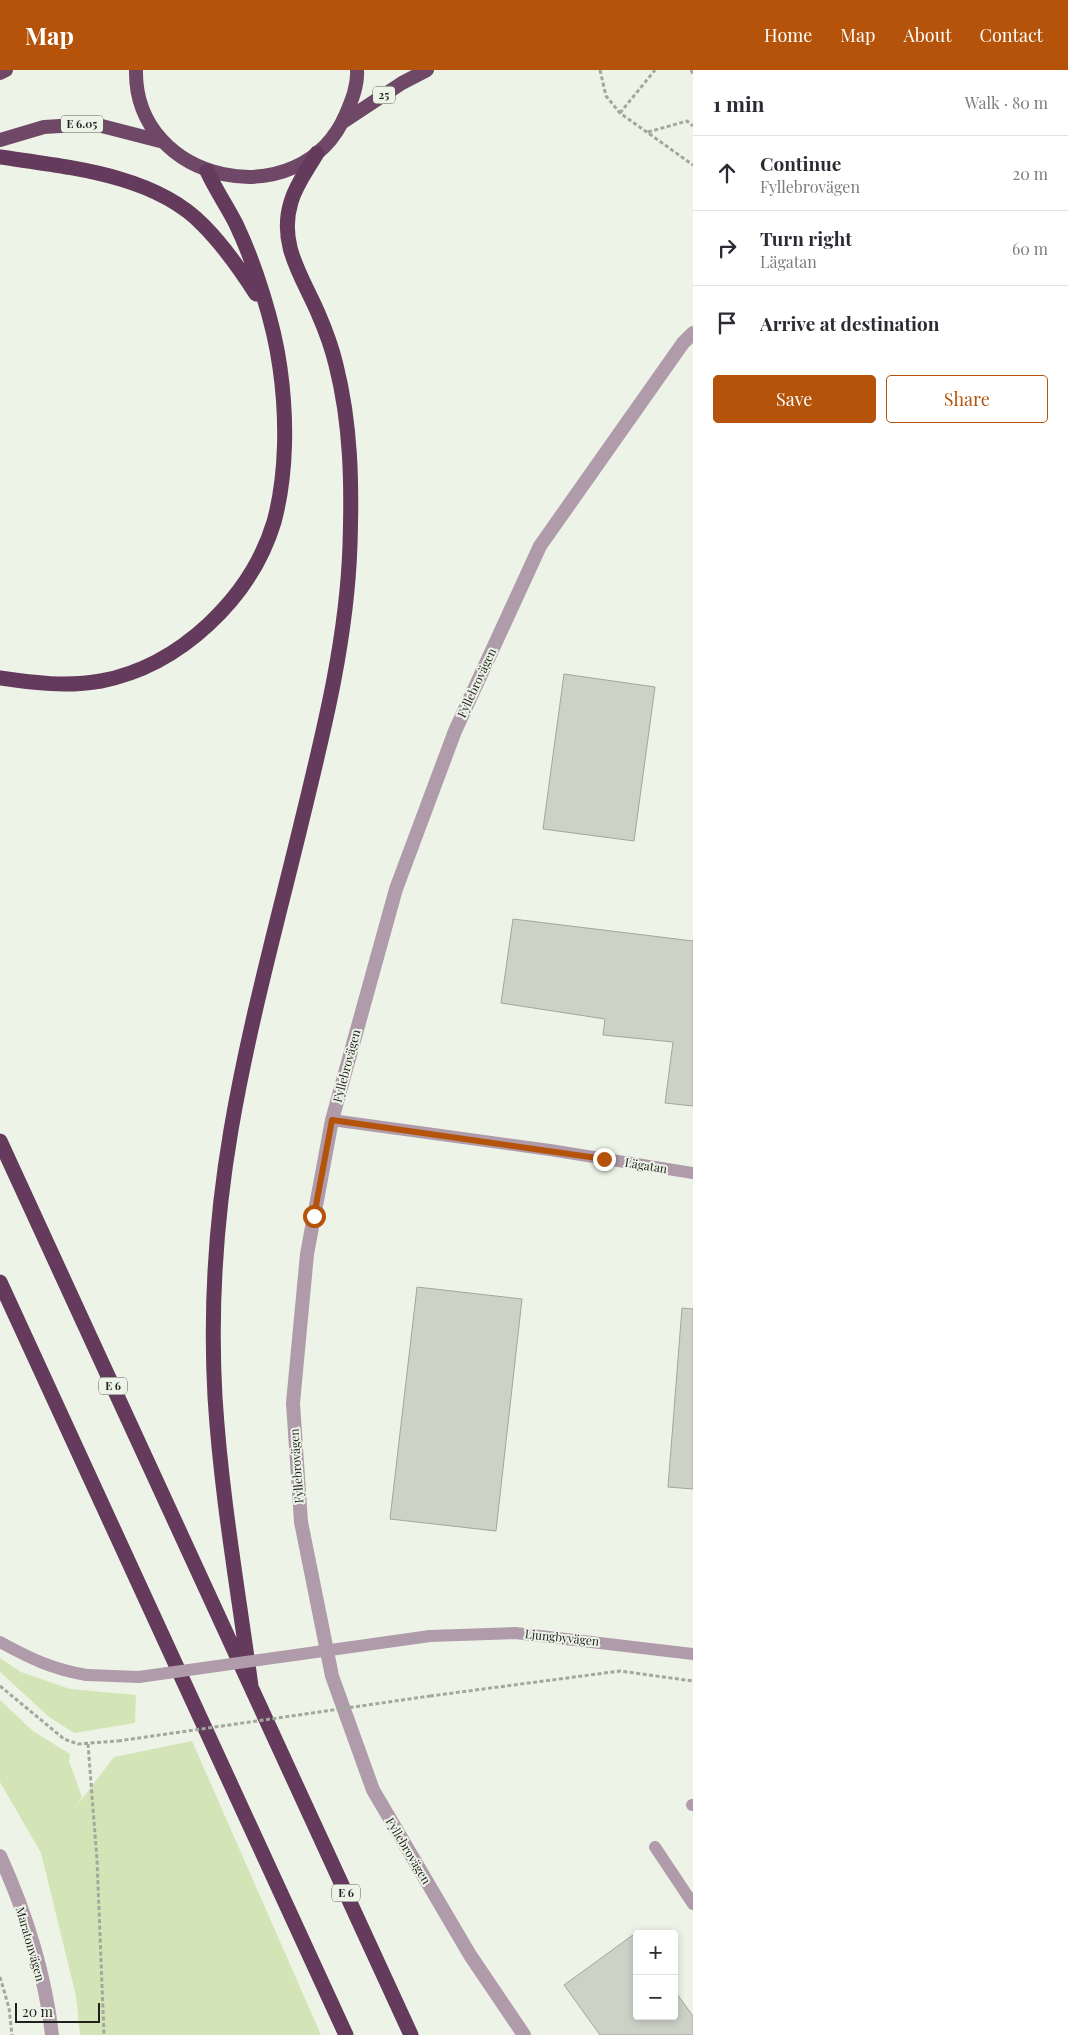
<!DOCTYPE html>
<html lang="en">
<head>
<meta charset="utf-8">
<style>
	:root { --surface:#fff; --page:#f2f2f3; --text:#2b2b33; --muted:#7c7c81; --line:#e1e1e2; --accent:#b45309 }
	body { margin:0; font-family:"Playfair Display",serif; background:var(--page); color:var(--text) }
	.controls { position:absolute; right:15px; bottom:15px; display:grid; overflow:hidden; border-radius:5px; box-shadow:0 2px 8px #0003 }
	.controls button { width:45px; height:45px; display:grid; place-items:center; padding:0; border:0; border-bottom:1px solid var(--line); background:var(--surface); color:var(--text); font:25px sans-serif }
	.scale { position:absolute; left:15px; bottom:12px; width:85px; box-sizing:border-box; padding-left:5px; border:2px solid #1e201c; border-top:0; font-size:14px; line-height:18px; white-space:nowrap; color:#1e201c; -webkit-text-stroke:4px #eef3e7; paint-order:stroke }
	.stop { position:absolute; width:15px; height:15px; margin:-11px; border:4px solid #b45309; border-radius:50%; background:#fff }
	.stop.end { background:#b45309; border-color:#fff; box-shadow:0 1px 5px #0008 }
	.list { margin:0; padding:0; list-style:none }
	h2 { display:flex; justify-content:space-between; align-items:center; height:65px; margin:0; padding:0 20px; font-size:21px }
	h2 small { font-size:16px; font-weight:400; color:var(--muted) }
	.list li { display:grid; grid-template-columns:32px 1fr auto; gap:15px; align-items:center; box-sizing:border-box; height:75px; padding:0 20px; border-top:1px solid var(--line) }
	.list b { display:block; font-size:19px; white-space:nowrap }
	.list p { margin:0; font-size:16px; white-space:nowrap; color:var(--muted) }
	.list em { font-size:16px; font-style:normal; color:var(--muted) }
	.actions { display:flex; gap:10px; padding:15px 20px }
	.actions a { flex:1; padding:11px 0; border:1px solid var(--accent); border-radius:5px; text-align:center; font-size:18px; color:var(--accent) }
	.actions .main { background:var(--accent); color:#fff }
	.icon { flex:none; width:28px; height:28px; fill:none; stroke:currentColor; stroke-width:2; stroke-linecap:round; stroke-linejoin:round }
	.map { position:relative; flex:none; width:693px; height:1965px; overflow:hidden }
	header { display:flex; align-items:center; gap:30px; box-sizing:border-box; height:70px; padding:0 25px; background:var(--accent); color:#fff }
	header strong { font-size:24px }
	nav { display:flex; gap:28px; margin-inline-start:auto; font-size:18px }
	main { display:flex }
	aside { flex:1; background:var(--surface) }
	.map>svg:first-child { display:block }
	.green { fill:#d3e5b6 }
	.building { fill:#cdd2c7; stroke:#a2a69b }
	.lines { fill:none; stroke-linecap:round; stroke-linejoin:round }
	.path { stroke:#a3a79e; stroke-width:3; stroke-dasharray:4 2.5; stroke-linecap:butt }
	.service { stroke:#b09bab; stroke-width:12 }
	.tertiary { stroke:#b09bab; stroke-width:14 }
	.trunk { stroke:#6e4866; stroke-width:14 }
	.motorway { stroke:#643b5c; stroke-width:15 }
	.path-bridge { stroke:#a3a79e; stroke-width:3; stroke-dasharray:4 2.5; stroke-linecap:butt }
	.service-bridge { stroke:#b09bab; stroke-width:12 }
	.route { stroke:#b45309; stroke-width:6 }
	.labels { text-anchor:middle; stroke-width:4; stroke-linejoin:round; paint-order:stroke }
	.shield { fill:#eef3e7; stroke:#5c5f59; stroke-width:1 }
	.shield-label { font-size:11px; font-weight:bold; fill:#1e201c }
	.street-label { font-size:12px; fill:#1e201c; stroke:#eef3e7 }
</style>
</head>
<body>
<header>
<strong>Map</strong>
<nav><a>Home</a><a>Map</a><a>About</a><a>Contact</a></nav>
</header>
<main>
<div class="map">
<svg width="693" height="1965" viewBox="0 0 693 1965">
	<rect width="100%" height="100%" fill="#eef3e7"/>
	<path class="green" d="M0,1588L21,1602L70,1619L136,1625L135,1653L74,1663L49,1647L0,1602Z
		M0,1630L33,1661L70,1684L69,1691L82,1727L75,1738L114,1687L192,1671L321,1965H80L76,1926L41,1783L0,1712Z"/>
	<path class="building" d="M564,604L655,617L634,771L543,759Z
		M513,849L693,871V1036L665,1033L673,972L603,965L605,949L501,933Z
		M417,1217L522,1229L496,1461L390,1449Z
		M682,1238L693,1239V1419L668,1417Z
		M633,1865L637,1870V1946H674V1920L693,1946V1965H600L564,1915Z"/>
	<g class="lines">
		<path class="path" d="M600,0L606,26L620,43L693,95
			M691,0L693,4
			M620,43L655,0
			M648,62L687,51L693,56
			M0,1616L64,1669L78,1674L118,1671
			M430,1626L620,1601L693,1611
			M88,1674L97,1790L104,1965
			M0,1907L9,1938L12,1965"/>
		<path class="service" d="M332,1050L550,1080L693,1103
			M430,1566L515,1563L693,1584
			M0,1572C29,1588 54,1600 87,1605
			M692,1735H693
			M655,1777L693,1834"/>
		<path class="tertiary" d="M0,1786C25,1841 45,1905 52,1965
			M524,1965L470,1885L373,1720L332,1606L301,1452L293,1333L307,1184L332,1050L396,819L455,661L540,476L683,273L693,263"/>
		<path class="trunk" d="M136,0C134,114 301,149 346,44C352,30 358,15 357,0
			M0,3L6,0
			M343,52L402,13L427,0
			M0,70L44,57L94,54L164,72"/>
		<path class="motorway" d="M0,87C66,97 154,104 203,155C224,176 240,199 256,224
			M0,608C34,613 67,617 101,611C180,596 251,528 274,452C287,404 287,347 280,298C274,253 255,194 236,154C227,136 215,119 207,101
			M0,1071L411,1965
			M0,1212L346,1965
			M251,1616C238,1520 221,1424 215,1327C210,1238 216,1148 231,1060C249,954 278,850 303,746C325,656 347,567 350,475C352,414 351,354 336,295C332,278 325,259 318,243C302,206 278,174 291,132C296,114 308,99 317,83"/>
		<path class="path-bridge" d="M118,1671L430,1626"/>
		<path class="service-bridge" d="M87,1605L139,1607L430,1566"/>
	</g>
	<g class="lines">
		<path class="route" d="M314,1146L332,1050L604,1089"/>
	</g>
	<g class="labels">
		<g class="shield">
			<rect x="373" y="16.5" width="22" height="17" rx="4"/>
			<rect x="61" y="45.5" width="42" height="17" rx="4"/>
			<rect x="99" y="1307.5" width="28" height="17" rx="4"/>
			<rect x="332" y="1814.5" width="28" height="17" rx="4"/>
		</g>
		<g class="shield-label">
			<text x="384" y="29">25</text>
			<text x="82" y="58">E 6.05</text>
			<text x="113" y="1320">E 6</text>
			<text x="346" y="1827">E 6</text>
		</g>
		<g class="street-label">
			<text transform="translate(477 613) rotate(-65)" y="4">Fyllebrovägen</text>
			<text transform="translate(347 996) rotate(-75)" y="4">Fyllebrovägen</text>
			<text transform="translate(646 1096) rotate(9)" y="4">Lägatan</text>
			<text transform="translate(297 1396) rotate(-94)" y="4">Fyllebrovägen</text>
			<text transform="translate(562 1568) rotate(6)" y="4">Ljungbyvägen</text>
			<text transform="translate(408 1781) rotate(59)" y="4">Fyllebrovägen</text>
			<text transform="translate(30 1874) rotate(74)" y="4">Maratonvägen</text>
		</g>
	</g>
</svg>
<div class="controls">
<button>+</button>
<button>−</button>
</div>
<div class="scale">20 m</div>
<div class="stop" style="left:314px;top:1146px"></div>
<div class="stop end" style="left:604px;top:1089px"></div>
</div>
<aside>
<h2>1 min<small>Walk · 80 m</small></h2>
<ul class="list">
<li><svg class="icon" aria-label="ahead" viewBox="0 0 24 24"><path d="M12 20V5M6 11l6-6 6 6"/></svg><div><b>Continue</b><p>Fyllebrovägen</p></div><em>20 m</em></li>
<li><svg class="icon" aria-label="right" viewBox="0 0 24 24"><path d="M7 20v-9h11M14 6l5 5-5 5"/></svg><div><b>Turn right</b><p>Lägatan</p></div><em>60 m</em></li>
<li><svg class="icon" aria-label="arrive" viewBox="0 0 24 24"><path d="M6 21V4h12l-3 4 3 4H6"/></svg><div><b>Arrive at destination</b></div></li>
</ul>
<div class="actions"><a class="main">Save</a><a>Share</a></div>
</aside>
</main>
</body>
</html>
